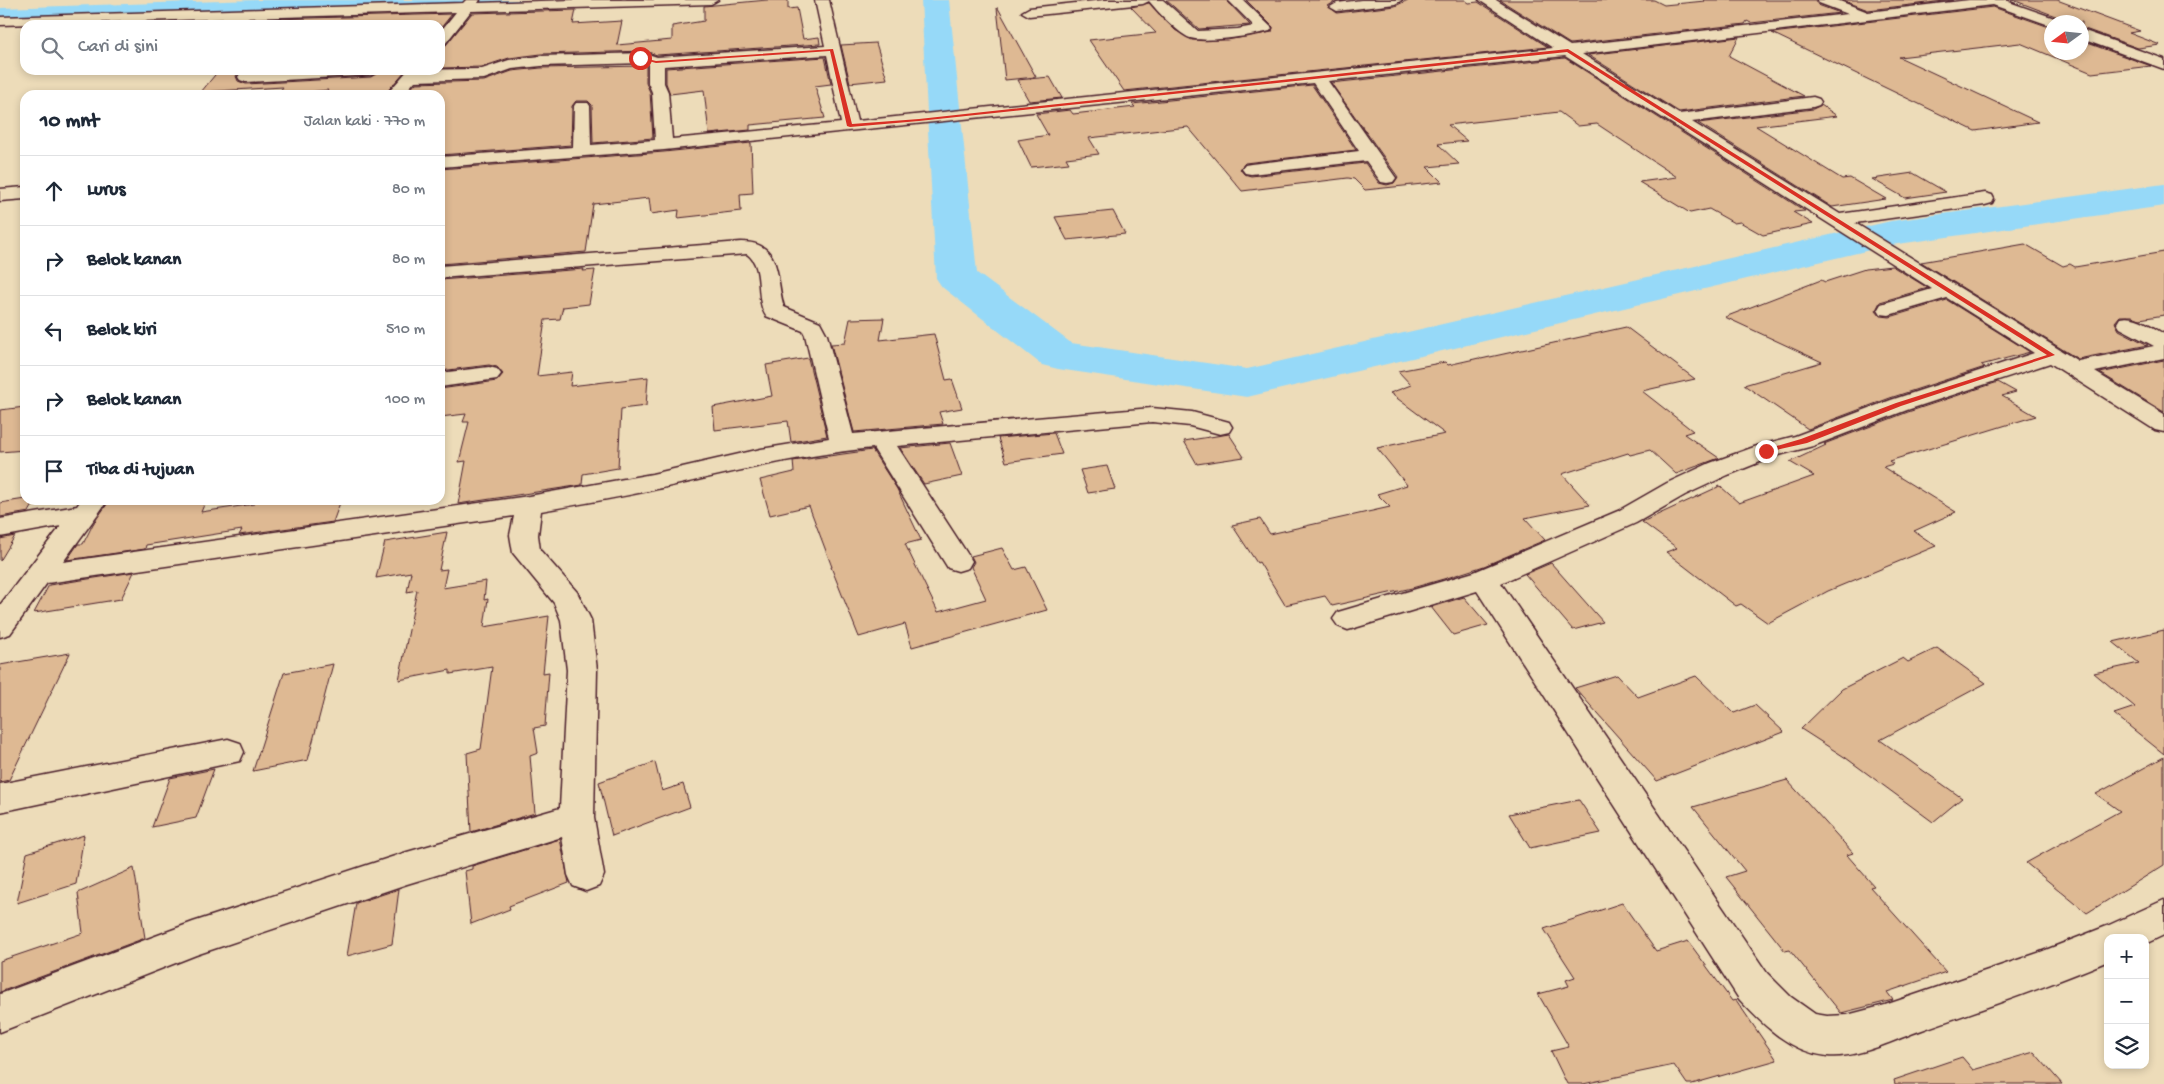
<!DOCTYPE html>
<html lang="id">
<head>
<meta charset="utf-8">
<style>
	:root { --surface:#fff; --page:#f6f6f7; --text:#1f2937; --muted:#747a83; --line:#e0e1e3 }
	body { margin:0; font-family:"Gochi Hand",sans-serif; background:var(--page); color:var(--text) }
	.controls { position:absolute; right:15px; bottom:15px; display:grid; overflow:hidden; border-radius:10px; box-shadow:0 2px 8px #0003 }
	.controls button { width:45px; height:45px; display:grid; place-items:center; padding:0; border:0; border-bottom:1px solid var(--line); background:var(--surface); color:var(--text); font:25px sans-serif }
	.compass { position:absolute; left:2044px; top:15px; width:45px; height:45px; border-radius:50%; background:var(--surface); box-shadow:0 2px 8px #0003; rotate:255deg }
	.stop { position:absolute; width:15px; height:15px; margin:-11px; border:4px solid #d93025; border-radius:50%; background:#fff }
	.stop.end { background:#d93025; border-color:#fff; box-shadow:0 1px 5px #0008 }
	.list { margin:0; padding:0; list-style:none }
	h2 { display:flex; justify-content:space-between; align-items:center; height:65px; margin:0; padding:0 20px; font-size:21px }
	h2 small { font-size:16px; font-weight:400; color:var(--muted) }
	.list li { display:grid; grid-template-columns:32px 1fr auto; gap:15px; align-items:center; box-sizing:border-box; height:70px; padding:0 20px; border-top:1px solid var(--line) }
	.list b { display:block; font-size:19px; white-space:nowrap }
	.list em { font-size:16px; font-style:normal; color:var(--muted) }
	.icon { flex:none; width:28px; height:28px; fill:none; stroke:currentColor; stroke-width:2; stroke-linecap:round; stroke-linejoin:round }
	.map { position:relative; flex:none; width:2164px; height:1084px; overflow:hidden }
	.search { position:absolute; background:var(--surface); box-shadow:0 2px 8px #0003; left:20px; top:20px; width:425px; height:55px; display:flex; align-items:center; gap:12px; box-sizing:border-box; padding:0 18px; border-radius:15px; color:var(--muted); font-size:19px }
	.panel { position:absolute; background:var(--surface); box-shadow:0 2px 8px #0003; left:20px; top:90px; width:425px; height:415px; border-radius:15px }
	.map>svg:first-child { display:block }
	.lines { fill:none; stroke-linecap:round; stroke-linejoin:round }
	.river { fill:#96d9f8; fill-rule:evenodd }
	.building { fill:#deb993; stroke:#4a1f2b }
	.minor-casing { stroke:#4a1f2b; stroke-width:3 }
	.minor { fill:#eddcb9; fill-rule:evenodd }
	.route { fill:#d93025 }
</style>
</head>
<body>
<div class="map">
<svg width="2164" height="1084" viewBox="0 0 2164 1084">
	<rect width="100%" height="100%" fill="#eddcb9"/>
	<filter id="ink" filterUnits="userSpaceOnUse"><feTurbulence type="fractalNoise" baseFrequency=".02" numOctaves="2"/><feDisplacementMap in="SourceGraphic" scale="10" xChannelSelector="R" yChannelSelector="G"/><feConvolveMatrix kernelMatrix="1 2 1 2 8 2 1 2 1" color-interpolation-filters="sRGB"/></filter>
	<g filter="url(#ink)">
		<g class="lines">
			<path class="river" d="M255,0H546L542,6L532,8L0,24V8Z
				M921,0H949L977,273L1071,343L1247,369L1891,221L2164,184V206L1891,245L1247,397L1058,369L1042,365L942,287L936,278Z"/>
		</g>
		<path class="building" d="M767,0H788V9L797,8L803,39L819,37L820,44L657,55L645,51L541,54L509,58L482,67L440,68V47L446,45L472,13L576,10L573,24L622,21L617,45L672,40V26L704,21V6Z
			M1166,0H1226L1250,25L1199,29Z
			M1246,0H1346L1336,1L1328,6L1337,13L1395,6L1408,0H1465L1469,3L1478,2L1548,47L1124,91L1089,40L1156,33L1131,7L1149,3L1175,30L1192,40H1227L1272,32L1273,27Z
			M1500,0H1654L1664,5L1705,1L1703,0H1815L1818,5L1840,13L1751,23L1747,21L1745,24L1570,44Z
			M1842,0H1953L1868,10Z
			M2013,0H2057L2140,31L2129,33L2160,45L2138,48L2082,28V22H2061L2058,17Z
			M1993,7L2052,28V52H2082V41L2151,66L2092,73L2020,43L1899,57L2038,122L1975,131L1772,33Z
			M997,8H998L1036,77L1005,80Z
			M452,14L440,29V25H257L261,20L273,19Z
			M1739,37L1729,56L1804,96L1679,112L1588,55Z
			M876,43L887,79L850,83L841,45Z
			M825,57L831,84L815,86L825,118L750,125V130L709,134L704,90L670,94L666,83V68Z
			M1565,58L1805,211L1793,212L1813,224L1763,235L1740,222L1734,223L1709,209L1690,213L1639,182L1677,177L1597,124L1578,126L1559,112L1448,125L1467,141L1438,144L1459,164L1427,167L1442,182L1365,190L1354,179L1348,178L1242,191L1188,127L1089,138L1099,154L1066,158L1069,163L1031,167L1018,140L1048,135L1036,114L1070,110L1073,114L1135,107L1132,104L1312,85L1356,150L1245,163L1240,169L1244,174L1251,176L1365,163L1379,183L1387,185L1394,183L1398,177L1331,83Z
			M646,66V83L650,92L653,138L593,143L592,105L588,101H576L572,106L571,145L440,155V95H405L416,83L484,81L512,71L541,68Z
			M219,70H249L239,72L236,76L238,81L246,84L371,77L381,70H406L384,95H325L328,90L277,95L283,87L201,92Z
			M1050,77L1062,98L1029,101L1017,80Z
			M1821,105L1837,116L1756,126L1842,179L1850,178L1886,199L1832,207L1698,123L1813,109Z
			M751,143L753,193L740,194L741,211L678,218L679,210L651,214L649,198L593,204L586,252L440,264V169L664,152Z
			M1913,173L1946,192L1905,198L1872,179Z
			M1113,211L1125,234L1067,240L1055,217Z
			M2025,244L2063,266L2070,264L2075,267L2164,252V315L2140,319L2132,316H2120L2115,322L2119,330L2148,345L2078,359L1921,262Z
			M1892,266L1928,288L1880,302L1876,310L1881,316L1890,317L1947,300L2030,352L1981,365L1985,367L1890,398L1808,429L1744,385L1822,362L1725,317L1821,280L1825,282L1865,269Z
			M584,269L583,271L595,270L589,304L563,307L560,319L545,320L537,376L572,372L570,386L648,377L646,406L621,409L618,468L583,474L582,485L458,504L466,461L459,462L469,422H463L466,414L440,417V389L497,381L503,374L497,367L489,365L440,371V280Z
			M884,318L880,340L934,334L946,380L952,379L962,408L939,412L943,424L854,432L831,344L845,343L850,319Z
			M1626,327L1695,379L1642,391L1693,431L1684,434L1719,458L1676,474L1650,450L1630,455L1628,453L1562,474L1590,505L1525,518L1545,540L1484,566L1447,578L1412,588L1332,606L1325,596L1285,605L1259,562L1257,563L1232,525L1260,519L1270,534L1390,507L1377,494L1407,485L1377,448L1445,434L1390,393L1411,385L1398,371L1445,362L1448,365L1479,358L1481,359Z
			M808,358L827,436L791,442L788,421L715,430L713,407L772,396L766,365Z
			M2164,360V412L2100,373Z
			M1998,382L2016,392L2002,396L2036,416L1889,461L1893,464L1883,467L1956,512L1914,531L1936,546L1828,591L1768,623L1741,604L1736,606L1666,552L1677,548L1642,522L1720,486L1739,503L1814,476L1790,462L1826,445L1824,444L1908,412Z
			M25,407V450L0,452V410Z
			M1054,433L1062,454L1006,462L998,438Z
			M1229,434L1244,457L1197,464L1184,441Z
			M950,443L962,476L924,484L900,448Z
			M872,450L897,489L921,540L905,544L938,612L986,599L971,567L974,562L971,556L1002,548L1014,570L1026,567L1047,610L912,647L905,624L859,637L831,567H832L809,506L770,515L760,480L794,472L793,461Z
			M1107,466L1115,489L1088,493L1080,470Z
			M25,499L36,500L29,512L0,517V503Z
			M110,500H206L201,512L254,504L256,500H341L333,522L239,535L242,530L146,545L145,549L67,560L78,544H83L93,524Z
			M447,532L439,570L447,569L443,588L486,581L484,600L488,599L484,627L549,616L543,673L549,672L545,726L534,728L538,753L530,756L535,813L471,832L467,753L481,749L492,667L450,674V670L399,680L417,590L407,592L411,572L376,578L385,542Z
			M15,536L0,561V539Z
			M1551,563L1603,622L1573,630L1525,574Z
			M134,572L121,599L34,613L49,585Z
			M1464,597L1488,625L1453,635L1431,607Z
			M2164,630V754L2114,714L2135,707L2094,673L2139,663L2113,642Z
			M1937,648L1986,683L1880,740L1962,798L1933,822L1846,758L1801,729L1842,689L1903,658L1908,662Z
			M70,653L9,780L0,782V665Z
			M333,664L308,760L253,771L284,673Z
			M1617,675L1638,697L1696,676L1734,713L1755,705L1784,732L1657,781L1575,688Z
			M2164,757V865L2087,913L2026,863L2120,811L2096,794Z
			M655,762L662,791L683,784L690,807L612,836L599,782Z
			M214,769L196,818L152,827L170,778Z
			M1787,780L1853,853L1847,855L1874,886L1870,887L1946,972L1887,992L1893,1000L1841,1013L1790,950L1785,951L1726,877L1745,871L1693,807Z
			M1579,800L1601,833L1530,848L1509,814Z
			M84,835L76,884L17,903L27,853Z
			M560,839L569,883L509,906L510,909L471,924L465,871L472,869V866Z
			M134,868L145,938L0,992V961L83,933L78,893Z
			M399,889L392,944L347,956L356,903Z
			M1622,903L1656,951L1688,941L1732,1001L1736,1000L1777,1060L1692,1084H1687L1674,1065L1583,1084H1567L1551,1051L1569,1047L1538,994L1569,986L1566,980L1575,977L1544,929Z
			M2034,1052L2062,1084H1895L1894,1080L1962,1057L1973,1070Z"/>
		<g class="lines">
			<g class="minor-casing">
				<path id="minor" d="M466,0H480L478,3L571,0H718L711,4L471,11L445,44L440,45V32L456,12L0,25V17L463,3Z
					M815,0H829L857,121L1553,48L1479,0H1496L1570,46L1848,14L1819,3L1817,0H1837L1868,12L1969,0H2011L2009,2L2057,19L2059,22H2052V26L1993,5L1582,54L1679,114L1813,97L1819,99L1821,102L1819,105L1813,107L1692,122L1840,214L1985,193L1992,195L1994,199L1992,203L1985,205L1855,223L2078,361L2154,346L2120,328L2117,323L2120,318C2136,314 2150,326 2164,334V358L2095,372L2164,414V432L2155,430L2050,363L1907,410L1813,446L1775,456L1728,475L1685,495L1636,523L1501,583L1767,973L1791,997L1815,1014L1827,1016L1847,1015L1885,1005L2038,953L2107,926L2164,900V935L2145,944V938H2108V961C2047,987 1984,1008 1922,1030C1893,1040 1858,1059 1827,1056C1790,1052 1763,1025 1739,999L1477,591L1348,630L1338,626L1333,619L1338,612L1474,572L1618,511L1667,483L1710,463L1757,446L1795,436L1891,400L2034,353L1947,298L1889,315L1881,314L1878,309L1881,304L1932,289L1565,56L1328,81L1396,178L1393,182L1387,183L1381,182L1366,161L1251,174L1245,173L1242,169L1245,165L1251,164L1359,151L1313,83L664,150L440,167V157L573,147L574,106L576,103H588L590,106L591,145L655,140L652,92L648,83V64L643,63L541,66L512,69L484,79L415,81L403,95H386L408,70L482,69L509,60L541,56L645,53L657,57L825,46ZM827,55L841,123L672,139L668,92L664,83V66Z
					M1104,0H1163L1198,31L1238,29L1254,26L1228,0H1243L1272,28L1270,31C1254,35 1199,45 1186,36C1173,28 1159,13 1149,1L1143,4L1029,16L1022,12L1029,8Z
					M1361,0H1402L1395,4L1337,11L1330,7L1337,3Z
					M2082,30L2164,59V69L2082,39Z
					M288,70H379L376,73L371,75L246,82L240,80L238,77L240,74L246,72Z
					M25,187V199L0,201V189Z
					M741,242C783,242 775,278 784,307L820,322L827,335L853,434L1152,408L1192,412L1229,422L1232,427L1229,432L1220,434L1190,426L1152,422L897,446L972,561L968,568L958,571L948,568L873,448C798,455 726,474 653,490C616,498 579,504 541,511L538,535L540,550L577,592L591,620L597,670L594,818L604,875L599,886L586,891L573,886L568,875L562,837L407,884L196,955L0,1032V994L193,922L407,852L560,808L567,670L561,620L554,603L513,553L510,535L514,516L47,583L10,634L0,637V605L61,526L0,537V519L77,506L81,500H108L63,562L529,496L652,474L761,449L829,438L805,335L803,331L766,316C754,298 765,267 747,254L440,278V266Z
					M489,367L497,369L501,374L497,379L440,387V373Z
					M228,739L240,743L244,752L240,761L0,812V784Z"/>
			</g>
			<use href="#minor" class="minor"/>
		</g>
	</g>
	<path class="route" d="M833,49L852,124L919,119L1568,49L2055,355L1901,406L1807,443L1763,453V450L1801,439L1896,403L2047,355L1567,52L919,121L850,127L847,126L830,51L656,63L638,58L640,57L656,61Z"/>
</svg>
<div class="controls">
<button>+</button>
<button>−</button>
<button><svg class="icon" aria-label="layers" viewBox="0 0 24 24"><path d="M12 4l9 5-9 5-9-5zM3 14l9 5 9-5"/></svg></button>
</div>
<svg class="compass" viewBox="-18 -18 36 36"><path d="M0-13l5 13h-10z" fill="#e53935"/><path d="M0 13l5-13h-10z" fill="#747a83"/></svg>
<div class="stop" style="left:640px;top:58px"></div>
<div class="stop end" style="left:1766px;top:451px"></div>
<div class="search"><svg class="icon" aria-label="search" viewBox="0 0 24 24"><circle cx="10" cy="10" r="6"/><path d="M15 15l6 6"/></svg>Cari di sini</div>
<section class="panel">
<h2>10 mnt<small>Jalan kaki · 770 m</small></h2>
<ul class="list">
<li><svg class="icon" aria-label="ahead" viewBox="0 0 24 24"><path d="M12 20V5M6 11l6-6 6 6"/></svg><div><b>Lurus</b></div><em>80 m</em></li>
<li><svg class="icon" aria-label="right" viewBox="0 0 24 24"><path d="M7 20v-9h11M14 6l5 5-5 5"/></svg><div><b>Belok kanan</b></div><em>80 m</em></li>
<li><svg class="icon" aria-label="left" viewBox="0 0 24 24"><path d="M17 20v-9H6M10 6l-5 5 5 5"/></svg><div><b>Belok kiri</b></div><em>510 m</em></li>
<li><svg class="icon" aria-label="right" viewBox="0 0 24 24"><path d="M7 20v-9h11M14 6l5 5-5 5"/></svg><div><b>Belok kanan</b></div><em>100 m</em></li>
<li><svg class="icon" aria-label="arrive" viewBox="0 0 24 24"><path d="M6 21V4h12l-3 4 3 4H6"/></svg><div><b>Tiba di tujuan</b></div></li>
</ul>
</section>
</div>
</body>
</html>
